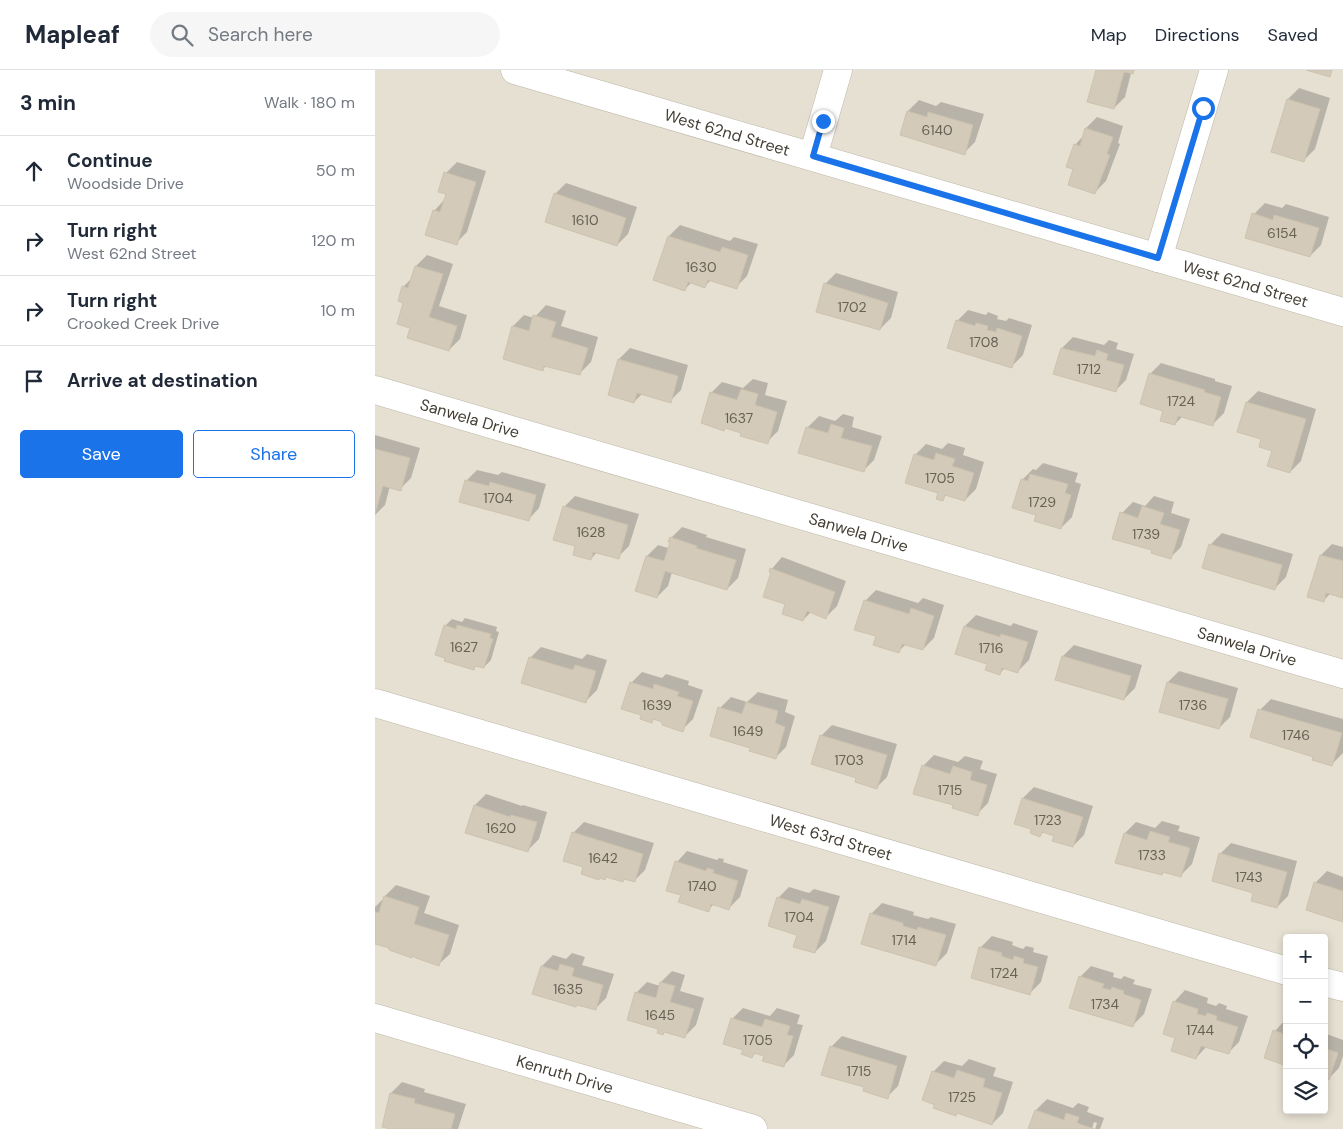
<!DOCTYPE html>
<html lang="en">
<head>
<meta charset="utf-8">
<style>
	:root { --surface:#fff; --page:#f6f6f7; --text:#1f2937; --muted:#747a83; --line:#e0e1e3; --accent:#1a73e8 }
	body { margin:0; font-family:"DM Sans",sans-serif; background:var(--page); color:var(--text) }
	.controls { position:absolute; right:15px; bottom:15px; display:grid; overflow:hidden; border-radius:5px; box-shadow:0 2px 8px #0003 }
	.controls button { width:45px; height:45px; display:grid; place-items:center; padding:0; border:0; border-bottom:1px solid var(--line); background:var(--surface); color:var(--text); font:25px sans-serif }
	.stop { position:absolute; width:15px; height:15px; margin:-11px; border:4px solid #1a73e8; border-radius:50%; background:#fff }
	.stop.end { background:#1a73e8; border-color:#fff; box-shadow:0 1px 5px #0008 }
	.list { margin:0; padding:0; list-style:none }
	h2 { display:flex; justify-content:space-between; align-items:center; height:65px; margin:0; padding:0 20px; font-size:21px }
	h2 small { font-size:16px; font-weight:400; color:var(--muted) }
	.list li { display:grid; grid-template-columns:32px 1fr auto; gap:15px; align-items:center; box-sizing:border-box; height:70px; padding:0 20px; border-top:1px solid var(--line) }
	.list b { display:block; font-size:19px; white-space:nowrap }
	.list p { margin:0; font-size:16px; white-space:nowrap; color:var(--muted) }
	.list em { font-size:16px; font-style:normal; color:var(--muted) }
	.actions { display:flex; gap:10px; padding:15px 20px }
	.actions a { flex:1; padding:11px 0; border:1px solid var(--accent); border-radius:5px; text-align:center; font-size:18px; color:var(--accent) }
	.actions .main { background:var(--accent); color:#fff }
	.icon { flex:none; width:28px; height:28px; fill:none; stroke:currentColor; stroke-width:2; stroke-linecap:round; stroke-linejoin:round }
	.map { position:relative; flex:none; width:968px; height:1059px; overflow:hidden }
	header { display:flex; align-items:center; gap:30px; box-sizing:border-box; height:70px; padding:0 25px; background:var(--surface); border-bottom:1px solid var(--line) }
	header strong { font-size:24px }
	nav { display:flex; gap:28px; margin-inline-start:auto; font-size:18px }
	.search { width:350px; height:45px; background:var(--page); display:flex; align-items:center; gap:12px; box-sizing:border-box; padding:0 18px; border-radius:28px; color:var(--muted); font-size:19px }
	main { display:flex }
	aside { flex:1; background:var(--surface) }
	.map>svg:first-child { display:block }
	.residential { fill:#e6e0d2; fill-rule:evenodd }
	.shadow { fill:#0003 }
	.building { fill:#d3cab9; stroke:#cec2ad }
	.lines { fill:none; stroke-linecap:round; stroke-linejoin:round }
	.minor-casing { stroke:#bdb6a7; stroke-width:29 }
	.minor { stroke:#fff; stroke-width:28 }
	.route { stroke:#1a73e8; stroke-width:6 }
	.labels { text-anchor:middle; stroke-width:4; stroke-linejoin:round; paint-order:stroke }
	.number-label { font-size:14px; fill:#686155 }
	.street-label { font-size:16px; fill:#443e34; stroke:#fff }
</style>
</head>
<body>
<header>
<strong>Mapleaf</strong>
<div class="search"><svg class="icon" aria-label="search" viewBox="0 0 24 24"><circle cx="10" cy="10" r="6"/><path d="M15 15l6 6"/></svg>Search here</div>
<nav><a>Map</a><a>Directions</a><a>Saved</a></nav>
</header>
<main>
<aside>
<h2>3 min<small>Walk · 180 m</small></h2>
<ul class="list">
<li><svg class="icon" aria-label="ahead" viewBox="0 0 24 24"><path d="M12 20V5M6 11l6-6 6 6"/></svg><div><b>Continue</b><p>Woodside Drive</p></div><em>50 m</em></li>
<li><svg class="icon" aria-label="right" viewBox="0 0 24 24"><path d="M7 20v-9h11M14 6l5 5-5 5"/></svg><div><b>Turn right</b><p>West 62nd Street</p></div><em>120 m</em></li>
<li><svg class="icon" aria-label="right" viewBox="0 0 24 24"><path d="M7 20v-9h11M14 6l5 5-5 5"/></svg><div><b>Turn right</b><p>Crooked Creek Drive</p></div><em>10 m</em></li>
<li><svg class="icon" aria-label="arrive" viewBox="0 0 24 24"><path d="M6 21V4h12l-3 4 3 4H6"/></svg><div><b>Arrive at destination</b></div></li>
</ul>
<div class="actions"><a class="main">Save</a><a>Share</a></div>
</aside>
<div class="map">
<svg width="968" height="1059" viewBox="0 0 968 1059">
	<rect width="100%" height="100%" fill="#f2eee4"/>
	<path class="residential" d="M0,0H968V1059H0ZM912,868H949V1040H912Z"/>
	<path class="shadow" d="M722,0H760L756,3L750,27L739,38Z
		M924,18L955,28L940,79L929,90L898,81L913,29Z
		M544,30L561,36L566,32L609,44L600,72L589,83L526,65L533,41Z
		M722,47L748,56L743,73L745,74L731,111L720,122L700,98V75L709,65L711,58Z
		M82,92L111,101L92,162L81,173L59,141L70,129L72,123L71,103Z
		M191,113L262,137L253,164L242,175L180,124Z
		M890,133L907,138L911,134L954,147L946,175L935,186L879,144Z
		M305,155L355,171L359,167L383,174L372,206L361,217L336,210L330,216L317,212L310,219L294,166Z
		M52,185L78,194L64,236L92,245L85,269L74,280L36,257L30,232L28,217L37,208L41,196Z
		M461,203L523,222L516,248L505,259L450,214Z
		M171,235L191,241L186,256L223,267L216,292L205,303L172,295L168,299L129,288L138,256L149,245L159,248Z
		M593,240L611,245L613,242L623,246L622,249L631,251L634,248L657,255L648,285L637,296L582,251Z
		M698,267L729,275L734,270L743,273L741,279L759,284L751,310L740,321L687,278Z
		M255,278L313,295L306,320L295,331L268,323L259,332L234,324L244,289Z
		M786,293L840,309V311L857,316L849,343L838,354L808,346L800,354L789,340L775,304Z
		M378,309L393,313L390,325L412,331L403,361L392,372L368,362L336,323L347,312L368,318Z
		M883,321L941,339L926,391L915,402L888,368L872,332Z
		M468,344L479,347L477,357L507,366L499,390L488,401L425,382L433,357L444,346L460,351Z
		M0,365L45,378L36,408L25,419L15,416L10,435L0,445Z
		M573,373L590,378L588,385L609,392L601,419L590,430L572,424L567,430L564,422L540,385L551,374L567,379Z
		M668,393L703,403L700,412L706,414L697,447L686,458L662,444L647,410L658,399L661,400Z
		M102,400L123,405L127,402L171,414L164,438L154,449L91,411Z
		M200,426L264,444L254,476L243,487L222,482L216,489L202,475L189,437Z
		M779,426L799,432L796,443L815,449L806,477L795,488L779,479L747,443L758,432L770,436Z
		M307,457L332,465L331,467L371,479L363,508L352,519L297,502L293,516L282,527L262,521L272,486L283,475L293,478L296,468Z
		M847,463L918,484L911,507L900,518L829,498L836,474Z
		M957,474L968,477V527L956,523L948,531L946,485Z
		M407,487L471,511L462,536L451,547L436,542L428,550L412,533L398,502L395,501Z
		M501,520L543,533L548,528L569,535L559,568L548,579L531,574L524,581L490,531Z
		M601,545L636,556L638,553L663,561L654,590L643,601L630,598L624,604L590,556Z
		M90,548L122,557L121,561L124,562L116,590L109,597L102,595L98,598L70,556L77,549L87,552Z
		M699,575L767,595L760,618L749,629L688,586Z
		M166,577L207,589L212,584L232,590L222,620L211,631L155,588Z
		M804,601L863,618L855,647L844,658L793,612Z
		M267,602L287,608L291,604L314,611L313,615L328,620L318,649L307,660L280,648L276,651L268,645L256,613Z
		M383,622L413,630L410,642L420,646L411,677L400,688L376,677L345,638L356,627L372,632Z
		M896,629L968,649V683L957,694L940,686L885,640Z
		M457,655L522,674L512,707L501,718L483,707L446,666Z
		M559,685L583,692L590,686L608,691L605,699L622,704L613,733L602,744L548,696Z
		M659,717L718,736L709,765L698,776L681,765L669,762L665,765L658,758L640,753L648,728Z
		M111,724L147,736L148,735L172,742L164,769L153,780L92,762L100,735Z
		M787,751L805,756L803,761L825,767L817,794L806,805L790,801L787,804L750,763L761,752L780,758Z
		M209,752L279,773L270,800L259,811L250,808L248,811L232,806L230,808L225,807L210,796L198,763Z
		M856,773L922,791L913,826L902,837L879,822L845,784Z
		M312,781L342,790L344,788L349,789L348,792L373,800L365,827L354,838L339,834L333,840L307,824L302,792Z
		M952,801L968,807V850L932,839L941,812Z
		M21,815L55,826L49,843L84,855L75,884L64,894L0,873V837L7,830L9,831L10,826Z
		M414,817L434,823L439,819L465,826L451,871L440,882L423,865L403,828Z
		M507,833L539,842L538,845L553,849L556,847L581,854L572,883L561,894L496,844Z
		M617,866L638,872L637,875L648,879L651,876L659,878L658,882L673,886L666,912L655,923L597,908L606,877Z
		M197,883L210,887L207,895L239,904L231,928L220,939L159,923L167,896L178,885L191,889Z
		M716,896L739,903L738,907L746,909L749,906L760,910L758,914L777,919L769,944L758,955L705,907Z
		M297,901L310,905L305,921L329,928L321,955L310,966L284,959L261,923L272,912L285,916L286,912Z
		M810,920L833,928L832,933L841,936L844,933L852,936L851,939L873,946L864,972L853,983L832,976L821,988L802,967L789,963L800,931Z
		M368,938L395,946L402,938L425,945L422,954L428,955L419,985L408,996L390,985L381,983L377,986L369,979L357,949Z
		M910,950H912V995L900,961Z
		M949,963L968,970V986L964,998L953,1009L949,1007Z
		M467,966L532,986L523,1016L512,1027L491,1016L456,977Z
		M594,989L621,998L618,1006L638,1012L628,1043L617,1054L561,1034L558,1002L569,991L587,996Z
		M27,1012L50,1019L49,1022L91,1034L83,1059H20L8,1056L16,1023Z
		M672,1029L698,1038L703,1033L714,1037L712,1042L729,1048L725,1059H720L722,1053L719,1052L717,1059H654L661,1040Z"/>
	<path class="building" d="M721,0H759L758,4L749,2L739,39L712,32Z
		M931,0H957L955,7Z
		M912,29L945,39L929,92L896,82Z
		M532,41L552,47L553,42L598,55L590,85L525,65Z
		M710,58L738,67L732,84L735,85L720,124L693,115L698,99L691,97L699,74L705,76Z
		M69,102L101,112L82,175L50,165L58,140L65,142L71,124L63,122Z
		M179,123L251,148L242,176L170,152Z
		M877,143L898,150L899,145L944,158L935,187L870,168Z
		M293,166L345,182L347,177L373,185L362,219L333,210L330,218L313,212L310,221L278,210Z
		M40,196L68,204L54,247L82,256L74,281L32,268L35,258L22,254L28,233L23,231L27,216L33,218Z
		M449,213L513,233L505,260L441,242Z
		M158,245L181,252L176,267L213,278L205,305L169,296L168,301L128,289L137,256L154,261Z
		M581,250L600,256L601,253L613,256L612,260L621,262L622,258L647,266L637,298L572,278Z
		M686,278L720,286L722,280L733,284L731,290L749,295L741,322L678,304Z
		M243,289L303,306L296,333L262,323L259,333L233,325Z
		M774,303L830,320L829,322L846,327L838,356L803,346L800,355L785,351L788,341L765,334Z
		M366,319L383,324L380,335L402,342L393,374L365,366L366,363L350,358L349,361L326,353L335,322L362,330Z
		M871,332L931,349L915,403L892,396L897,381L884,377L886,369L862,362Z
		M456,354L469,358L466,368L497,376L489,402L423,383L431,357L453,363Z
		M0,379L35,388L26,421L8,416L0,444Z
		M561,383L580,389L577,396L599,403L590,431L570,425L568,431L561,429L563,423L530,413L539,384L559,390Z
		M655,404L693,414L690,423L696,425L686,459L659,451L661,445L637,438L646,409L653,411Z
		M90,410L114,416L115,412L161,425L154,451L84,432Z
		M188,436L253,455L244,489L218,482L216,490L198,485L200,476L178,470Z
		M767,436L789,443L785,454L805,460L796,489L776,483L777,480L737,469L745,442L763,448Z
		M295,467L322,476L321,478L361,490L352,520L290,501L282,528L260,521L271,486L289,491L295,472H293Z
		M834,474L907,495L900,520L827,498Z
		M945,485L968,491V528L951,523L949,532L932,527Z
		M395,498L460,522L451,549L432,541L428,551L407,544L410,534L388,527L396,502H394Z
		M489,530L534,544L536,538L559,546L548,580L527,574L524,583L498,575L501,566L479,560Z
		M69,555L81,559L82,555L116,564L115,568L118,569L109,598L100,596L99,600L69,591L70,588L60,585Z
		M589,556L625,567L626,564L653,572L643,603L627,598L625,605L610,600L612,594L580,584Z
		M687,586L756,606L749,630L680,610Z
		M154,587L198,600L200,595L221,601L211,633L146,613Z
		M255,612L278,619L279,614L304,622L302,626L318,631L308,662L287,655V652L278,649L277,653L265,649L266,645L246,639Z
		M792,612L853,629L844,659L784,642Z
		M371,632L403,641L400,653L410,657L401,689L374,681L375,678L335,666L343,637L367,644Z
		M883,639L967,663L957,696L937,690L938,687L875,667Z
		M445,665L512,685L502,719L480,712L481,708L436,694Z
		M547,695L575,704L578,696L597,702L595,710L612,715L603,746L577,738L578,735L538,724Z
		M647,728L708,747L698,777L677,771L679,766L667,762L665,767L655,763L656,759L639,754Z
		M99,735L135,747L136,745L162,752L153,782L90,763Z
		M775,761L795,767L793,772L815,778L806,807L788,802L787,805L740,793L749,763L772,770Z
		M197,762L268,784L260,812L249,809L248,812L231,807L230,810L225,808L224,810L206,804L208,797L188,791Z
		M844,783L912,802L902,838L876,831L878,823L837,811Z
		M300,791L331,801L332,798L339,800L338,803L363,811L354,840L336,834L334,842L303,832L306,825L291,821Z
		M939,812L968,821V852L931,840Z
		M9,826L44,837L39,854L74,865L64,896L41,888L38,886L37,888L14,880V878L0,874V842L4,843Z
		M402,827L425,834L427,829L454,837L440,883L418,877L422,865L393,856Z
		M495,843L528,853V856L542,860L543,857L571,865L561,896L486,874Z
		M604,877L627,883L626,886L638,890L639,886L649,889L648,893L663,897L655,925L596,908Z
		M185,894L199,898L197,906L228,915L221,940L202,935L201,937L157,924L166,896L183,901Z
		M704,906L729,914L727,918L736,920L737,917L749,921L748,924L766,930L758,957L694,938Z
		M285,912L300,916L295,932L319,939L310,968L289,962L288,965L282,963L283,959L252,950L260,922L281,928Z
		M798,931L823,939L822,944L831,946L832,943L842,946L841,950L863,957L854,984L826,976L821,989L796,981L800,968L788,964Z
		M356,948L387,957L390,949L415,956L412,965L418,966L409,997L387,991L389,986L379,983L377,988L366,984L368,980L348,974Z
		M898,960L912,965V996L889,988Z
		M455,976L522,996L513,1029L488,1021L489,1017L446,1005Z
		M949,978L963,983L954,1010L949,1009Z
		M582,1000L610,1009L608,1017L627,1023L617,1055L582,1043L581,1046L558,1038L560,1035L547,1030L557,1001L579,1008Z
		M15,1023L40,1029L39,1033L80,1044L76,1059H15L7,1057Z
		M660,1040L689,1050L691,1043L704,1047L702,1053L719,1059H653Z"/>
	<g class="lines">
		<g class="minor-casing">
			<g id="minor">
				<path id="s1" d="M140,0L968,242"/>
				<path d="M438,86L463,0"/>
				<path d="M783,188L839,0"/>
				<path id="s2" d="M0,320L968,604"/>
				<path id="s3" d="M0,633L912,901"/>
				<path d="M949,912L968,917"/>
				<path id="s4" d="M0,948L378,1059"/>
			</g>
		</g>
		<use href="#minor" class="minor"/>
	</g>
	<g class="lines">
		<path class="route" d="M448,51L438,86L783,188L828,38"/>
	</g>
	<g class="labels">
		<g class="number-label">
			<text x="562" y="65">6140</text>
			<text x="210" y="155">1610</text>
			<text x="907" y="168">6154</text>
			<text x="326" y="202">1630</text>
			<text x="477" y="242">1702</text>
			<text x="609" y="277">1708</text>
			<text x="714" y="304">1712</text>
			<text x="806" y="336">1724</text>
			<text x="364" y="353">1637</text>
			<text x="565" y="413">1705</text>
			<text x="123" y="433">1704</text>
			<text x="667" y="437">1729</text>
			<text x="216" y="467">1628</text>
			<text x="771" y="469">1739</text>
			<text x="89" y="582">1627</text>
			<text x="616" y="583">1716</text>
			<text x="282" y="640">1639</text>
			<text x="818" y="640">1736</text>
			<text x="373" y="666">1649</text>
			<text x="921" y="670">1746</text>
			<text x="474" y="695">1703</text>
			<text x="575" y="725">1715</text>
			<text x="673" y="755">1723</text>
			<text x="126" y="763">1620</text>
			<text x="777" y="790">1733</text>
			<text x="228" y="793">1642</text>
			<text x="874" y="812">1743</text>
			<text x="327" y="821">1740</text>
			<text x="424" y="852">1704</text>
			<text x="529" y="875">1714</text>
			<text x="629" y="908">1724</text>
			<text x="193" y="924">1635</text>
			<text x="730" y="939">1734</text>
			<text x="285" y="950">1645</text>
			<text x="825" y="965">1744</text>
			<text x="383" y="975">1705</text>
			<text x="484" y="1006">1715</text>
			<text x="587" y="1032">1725</text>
		</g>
		<g class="street-label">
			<text dy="6" stroke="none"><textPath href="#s1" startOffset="221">West 62nd Street</textPath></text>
			<text dy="6" stroke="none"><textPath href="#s1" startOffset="761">West 62nd Street</textPath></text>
			<text dy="6" stroke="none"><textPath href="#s2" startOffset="99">Sanwela Drive</textPath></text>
			<text dy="6" stroke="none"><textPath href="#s2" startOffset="504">Sanwela Drive</textPath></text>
			<text dy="6" stroke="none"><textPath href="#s2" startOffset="909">Sanwela Drive</textPath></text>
			<text dy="6" stroke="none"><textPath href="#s3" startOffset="475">West 63rd Street</textPath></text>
			<text dy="6" stroke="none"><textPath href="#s4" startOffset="198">Kenruth Drive</textPath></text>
		</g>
	</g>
</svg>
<div class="controls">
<button>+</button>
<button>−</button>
<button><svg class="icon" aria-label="locate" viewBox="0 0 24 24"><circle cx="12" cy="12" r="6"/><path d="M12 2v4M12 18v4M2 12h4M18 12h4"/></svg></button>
<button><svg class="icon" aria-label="layers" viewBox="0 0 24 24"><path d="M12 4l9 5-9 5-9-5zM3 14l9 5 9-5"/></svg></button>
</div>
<div class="stop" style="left:828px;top:38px"></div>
<div class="stop end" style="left:448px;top:51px"></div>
</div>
</main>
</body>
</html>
